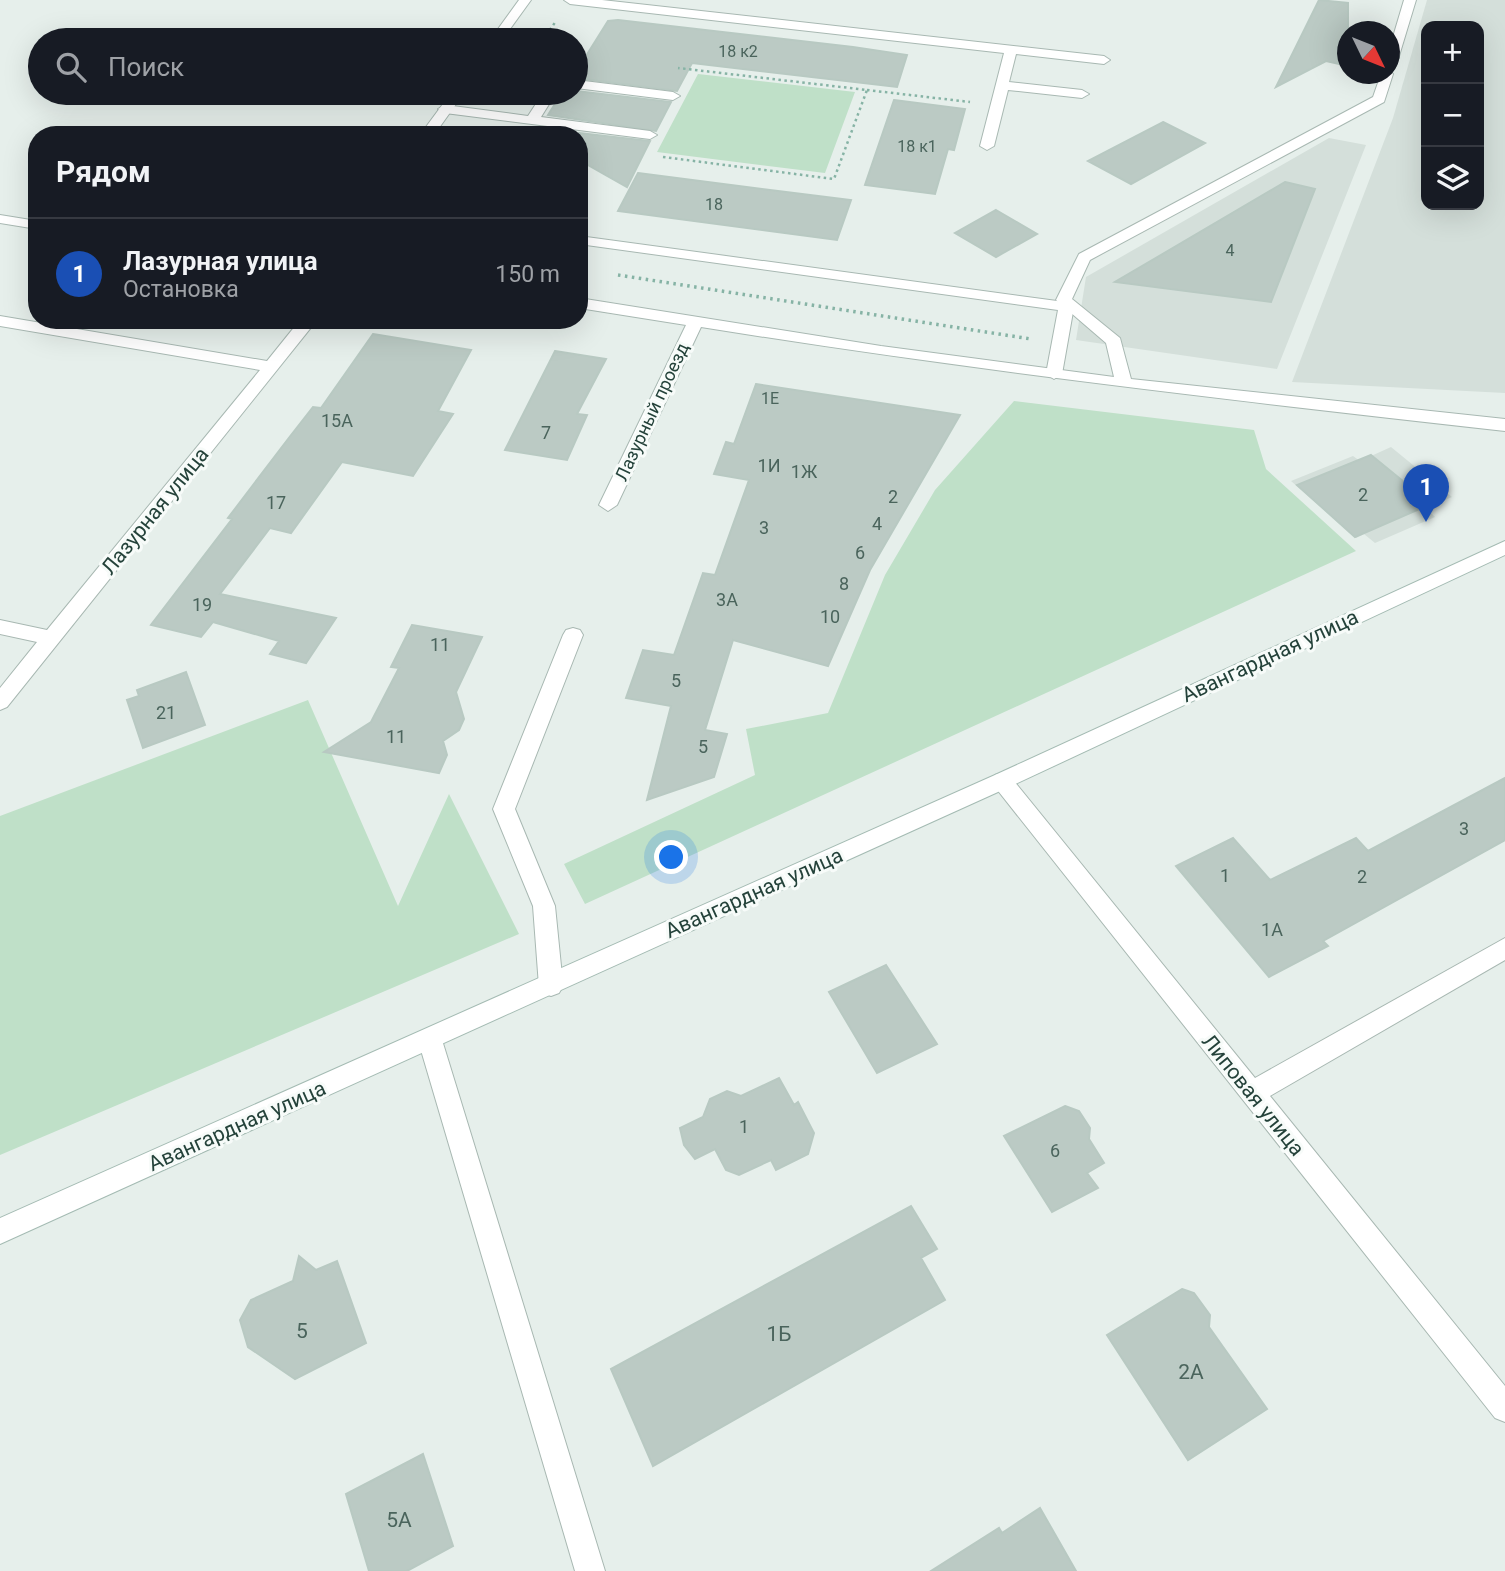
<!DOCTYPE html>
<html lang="ru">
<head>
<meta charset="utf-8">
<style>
	:root { --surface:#171b24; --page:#242831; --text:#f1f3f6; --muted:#9ea1a6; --line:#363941; --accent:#db2777 }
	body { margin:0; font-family:Roboto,sans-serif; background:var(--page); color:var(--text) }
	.controls { position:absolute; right:21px; top:21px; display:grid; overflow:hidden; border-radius:14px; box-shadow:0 7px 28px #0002 }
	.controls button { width:63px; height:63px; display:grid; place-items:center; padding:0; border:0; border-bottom:2px solid var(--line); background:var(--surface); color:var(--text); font:35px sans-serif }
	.compass { position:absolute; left:1337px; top:21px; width:63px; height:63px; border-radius:50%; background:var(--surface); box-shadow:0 7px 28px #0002; rotate:133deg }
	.you { position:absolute; left:672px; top:858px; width:24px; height:24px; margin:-18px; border:5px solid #fff; border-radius:50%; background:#1a73e8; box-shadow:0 0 0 10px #1a73e833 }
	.badge { display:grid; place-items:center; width:46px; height:46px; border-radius:50%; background:var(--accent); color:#fff; font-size:23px; font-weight:700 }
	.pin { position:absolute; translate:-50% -58px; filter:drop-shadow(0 2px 4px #0008) }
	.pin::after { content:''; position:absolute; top:37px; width:24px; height:21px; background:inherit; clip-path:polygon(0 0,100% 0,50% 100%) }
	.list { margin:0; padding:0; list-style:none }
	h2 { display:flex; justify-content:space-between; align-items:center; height:91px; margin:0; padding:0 28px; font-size:30px }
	h2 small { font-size:23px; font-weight:400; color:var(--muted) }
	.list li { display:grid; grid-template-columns:46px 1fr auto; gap:21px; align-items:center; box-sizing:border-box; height:112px; padding:0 28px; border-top:2px solid var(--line) }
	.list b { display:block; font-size:26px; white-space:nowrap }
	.list p { margin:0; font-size:23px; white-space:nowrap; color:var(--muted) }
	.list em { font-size:23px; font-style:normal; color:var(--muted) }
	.icon { flex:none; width:38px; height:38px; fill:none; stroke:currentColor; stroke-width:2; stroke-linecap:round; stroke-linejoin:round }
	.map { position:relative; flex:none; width:1505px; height:1571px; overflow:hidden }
	.search { position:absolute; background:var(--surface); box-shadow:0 7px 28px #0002; left:28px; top:28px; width:560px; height:77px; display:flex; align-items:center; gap:18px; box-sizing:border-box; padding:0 24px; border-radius:38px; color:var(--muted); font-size:26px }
	.panel { position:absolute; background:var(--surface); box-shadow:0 7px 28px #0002; left:28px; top:126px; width:560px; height:203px; border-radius:28px }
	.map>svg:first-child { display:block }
	.built { fill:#d4dfda; fill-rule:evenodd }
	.green { fill:#bfe0c8 }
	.building { fill:#bbcac4; stroke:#b8c9c2; stroke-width:2 }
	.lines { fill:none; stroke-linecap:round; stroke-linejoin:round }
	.service-casing { stroke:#a8b8b2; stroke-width:2 }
	.minor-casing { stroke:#a8b8b2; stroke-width:2 }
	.secondary-casing { stroke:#a4bbb3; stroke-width:2 }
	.path-far1 { stroke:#86b3a5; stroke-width:2.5; stroke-dasharray:2.5 3.5; stroke-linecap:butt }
	.path { stroke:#86b3a5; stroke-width:3.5; stroke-dasharray:2.5 4.5; stroke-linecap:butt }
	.service { fill:#fff; fill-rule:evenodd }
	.minor { fill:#fff; fill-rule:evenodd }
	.secondary { fill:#fff; fill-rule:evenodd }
	.labels { text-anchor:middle; stroke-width:6; stroke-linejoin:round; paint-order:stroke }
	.far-number-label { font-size:16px; fill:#4a645c }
	.far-street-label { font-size:18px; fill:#24423a; stroke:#f7fbf9 }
	.number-label { font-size:18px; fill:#4a645c }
	.street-label { font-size:21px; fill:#24423a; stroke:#f7fbf9 }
	.near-number-label { font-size:21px; fill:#4a645c }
</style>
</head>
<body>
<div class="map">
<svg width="1505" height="1571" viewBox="0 0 1505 1571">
	<rect width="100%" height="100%" fill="#e6efeb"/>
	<path class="built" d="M1427,0H1505V393L1292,382L1393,118ZM1426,26H1479V205H1426Z
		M1329,138L1366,145L1277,369L1076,340L1086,277Z
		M1391,447L1452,497L1426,508L1435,517L1375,543L1364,534L1356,538L1291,481L1353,456L1360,461Z"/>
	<path class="green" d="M698,74L855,92L825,173L657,152Z
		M1014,401L1254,430L1266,469L1356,551L585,904L564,864L755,775L746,729L828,713L885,575L935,490Z
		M308,700L398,906L449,794L519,934L0,1155V816Z"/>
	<path class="building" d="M1319,0L1348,3V66L1326,61L1276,87Z
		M618,20L853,47L907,55L897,87L692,63L677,91L576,78V72L608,21Z
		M576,91L671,102L656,131L548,115L562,93H576Z
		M894,100L965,109L954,150L948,149L935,194L865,185Z
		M1163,122L1205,143L1131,184L1088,161Z
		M579,133L650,141L627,187L579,160Z
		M638,173L762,189L851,200L837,240L618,211Z
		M1285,182L1315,189L1271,302L1115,282Z
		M996,210L1037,234L996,257L955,233Z
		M373,334L471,350L438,411L453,414L413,476L342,462L291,533L270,528L220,594L336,618L306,663L270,654L279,641L213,622L201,637L151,625L232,519L228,518L288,439L313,407L321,408Z
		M555,351L606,359L577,414L587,415L567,460L505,450Z
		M756,384L960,415L870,570L828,666L733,640L705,730L727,734L714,777L647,800L671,706L626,698L643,650L674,655L703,573L715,575L749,480L714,474L726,442L734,444Z
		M1371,455L1431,504L1355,537L1297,485Z
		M412,625L482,637L456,692L464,719L459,730L443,741L447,755L439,773L324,752L371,722L399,668L391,667Z
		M186,672L205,725L143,748L127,700L139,696L137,690Z
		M1505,778V840L1323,941L1328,946L1269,977L1176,866L1233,838L1270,880L1356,838L1368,851Z
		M886,965L937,1044L877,1073L829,992Z
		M779,1078L794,1105L798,1102L814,1133L808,1154L776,1170L771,1160L739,1175L726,1170L715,1149L695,1159L684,1145L680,1128L703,1117L710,1099L727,1091L741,1096Z
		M1065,1106L1079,1111L1090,1128L1089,1139L1104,1163L1087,1173L1098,1188L1052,1212L1004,1136Z
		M911,1206L937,1249L921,1258L945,1300L653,1466L611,1369Z
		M299,1256L316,1270L337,1261L366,1343L295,1379L248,1347L240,1320L251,1300L293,1281Z
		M1182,1289L1194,1293L1210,1315L1209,1327L1267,1409L1188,1460L1107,1335Z
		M423,1454L453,1546L407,1571H369L346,1494Z
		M1040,1508L1076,1571H931L999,1528L1002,1533Z"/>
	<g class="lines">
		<g class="service-casing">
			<path id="service" d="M564,0H602L1104,56L1110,60L1104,64L1016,54L1009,82L1082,90L1089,94L1082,98L1008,90L994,146L987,150L980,146L1004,53L570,4Z
				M576,80L673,92L680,96L673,100L576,88Z
				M543,93H556L541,117L650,131L657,135L650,139L445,113L438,109L445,105L528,116Z
				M579,236L1072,303L1074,306L1062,374L1054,379L1046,374L1058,310L579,244Z"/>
		</g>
		<g class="minor-casing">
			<path id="minor" d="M519,0H531L502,40H490Z
				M1404,0H1416L1396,66L1390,70V47Z
				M1390,71L1393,74L1384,102L1090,260L1072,299L1120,338L1131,379L1505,419V431C1236,401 968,370 701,327L617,505L608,511L599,505L686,325L579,308V298L881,346L1114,377L1106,343L1056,300L1079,254L1373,97L1381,74H1390Z
				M451,93H464L434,135H420Z
				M0,215L37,221V229L0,223Z
				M0,316L267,361L300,320H317L7,707L0,710V688L37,642L0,634V620L47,630L260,370L0,326Z
				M573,628L580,630L583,635L515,809L555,906L563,986L559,993L551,996L543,993L539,986L533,906L493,809L563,635L566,630Z
				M1002,773L1009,775L1255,1078L1505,938V960L1270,1096L1505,1386V1422L1495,1418L995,787L992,781L995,775Z
				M430,1029L438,1032L442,1040L605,1571H575L418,1040L422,1032Z"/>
		</g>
		<g class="secondary-casing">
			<path id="secondary" d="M1505,541V555L1009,787L0,1244V1218L995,775Z"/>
		</g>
		<path class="path-far1" d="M543,40L556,21
			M867,90L970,102
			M663,157L834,179L867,90L678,68"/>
		<path class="path" d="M618,275L1031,339"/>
		<use href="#service" class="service"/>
		<use href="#minor" class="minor"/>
		<use href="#secondary" class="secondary"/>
	</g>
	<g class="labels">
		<g class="far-number-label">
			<text x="738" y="57">18 к2</text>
			<text x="917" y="152">18 к1</text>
			<text x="714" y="210">18</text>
			<text x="1230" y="256">4</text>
			<text x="770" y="404">1Е</text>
		</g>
		<g class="far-street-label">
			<text transform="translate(652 412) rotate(-65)" y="6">Лазурный проезд</text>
		</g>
		<g class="number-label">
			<text x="337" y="427">15А</text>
			<text x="546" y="439">7</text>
			<text x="769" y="472">1И</text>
			<text x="804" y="478">1Ж</text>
			<text x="1363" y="501">2</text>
			<text x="893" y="503">2</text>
			<text x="276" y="509">17</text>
			<text x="877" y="530">4</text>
			<text x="764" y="534">3</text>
			<text x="860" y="559">6</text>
			<text x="844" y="590">8</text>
			<text x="727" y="606">3А</text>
			<text x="202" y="611">19</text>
			<text x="830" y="623">10</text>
			<text x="440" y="651">11</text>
			<text x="676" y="687">5</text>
			<text x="166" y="719">21</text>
			<text x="396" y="743">11</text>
			<text x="703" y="753">5</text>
			<text x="1464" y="835">3</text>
			<text x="1225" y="882">1</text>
			<text x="1362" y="883">2</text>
			<text x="1272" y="936">1А</text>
			<text x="744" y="1133">1</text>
			<text x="1055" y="1157">6</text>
		</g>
		<g class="street-label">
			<text transform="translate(155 511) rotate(-51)" y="7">Лазурная улица</text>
			<text transform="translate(1270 656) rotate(-25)" y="7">Авангардная улица</text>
			<text transform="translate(754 893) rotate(-24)" y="7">Авангардная улица</text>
			<text transform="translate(1253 1095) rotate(51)" y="7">Липовая улица</text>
			<text transform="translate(237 1126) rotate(-24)" y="7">Авангардная улица</text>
		</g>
		<g class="near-number-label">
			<text x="302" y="1338">5</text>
			<text x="779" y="1341">1Б</text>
			<text x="1191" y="1379">2А</text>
			<text x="399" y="1527">5А</text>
		</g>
	</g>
</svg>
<div class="controls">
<button>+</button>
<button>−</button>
<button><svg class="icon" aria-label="layers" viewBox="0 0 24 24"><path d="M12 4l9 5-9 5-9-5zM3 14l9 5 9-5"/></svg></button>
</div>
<svg class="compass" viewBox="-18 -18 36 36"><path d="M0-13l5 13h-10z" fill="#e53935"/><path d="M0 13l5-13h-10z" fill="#9ea1a6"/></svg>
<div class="you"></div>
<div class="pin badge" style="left:1426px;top:522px;background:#1a4fb4">1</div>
<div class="search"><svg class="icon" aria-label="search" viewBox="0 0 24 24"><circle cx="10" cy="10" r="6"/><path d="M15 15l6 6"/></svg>Поиск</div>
<section class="panel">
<h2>Рядом<small></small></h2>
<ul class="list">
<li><span class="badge" style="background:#1a4fb4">1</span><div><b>Лазурная улица</b><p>Остановка</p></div><em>150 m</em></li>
</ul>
</section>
</div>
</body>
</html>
